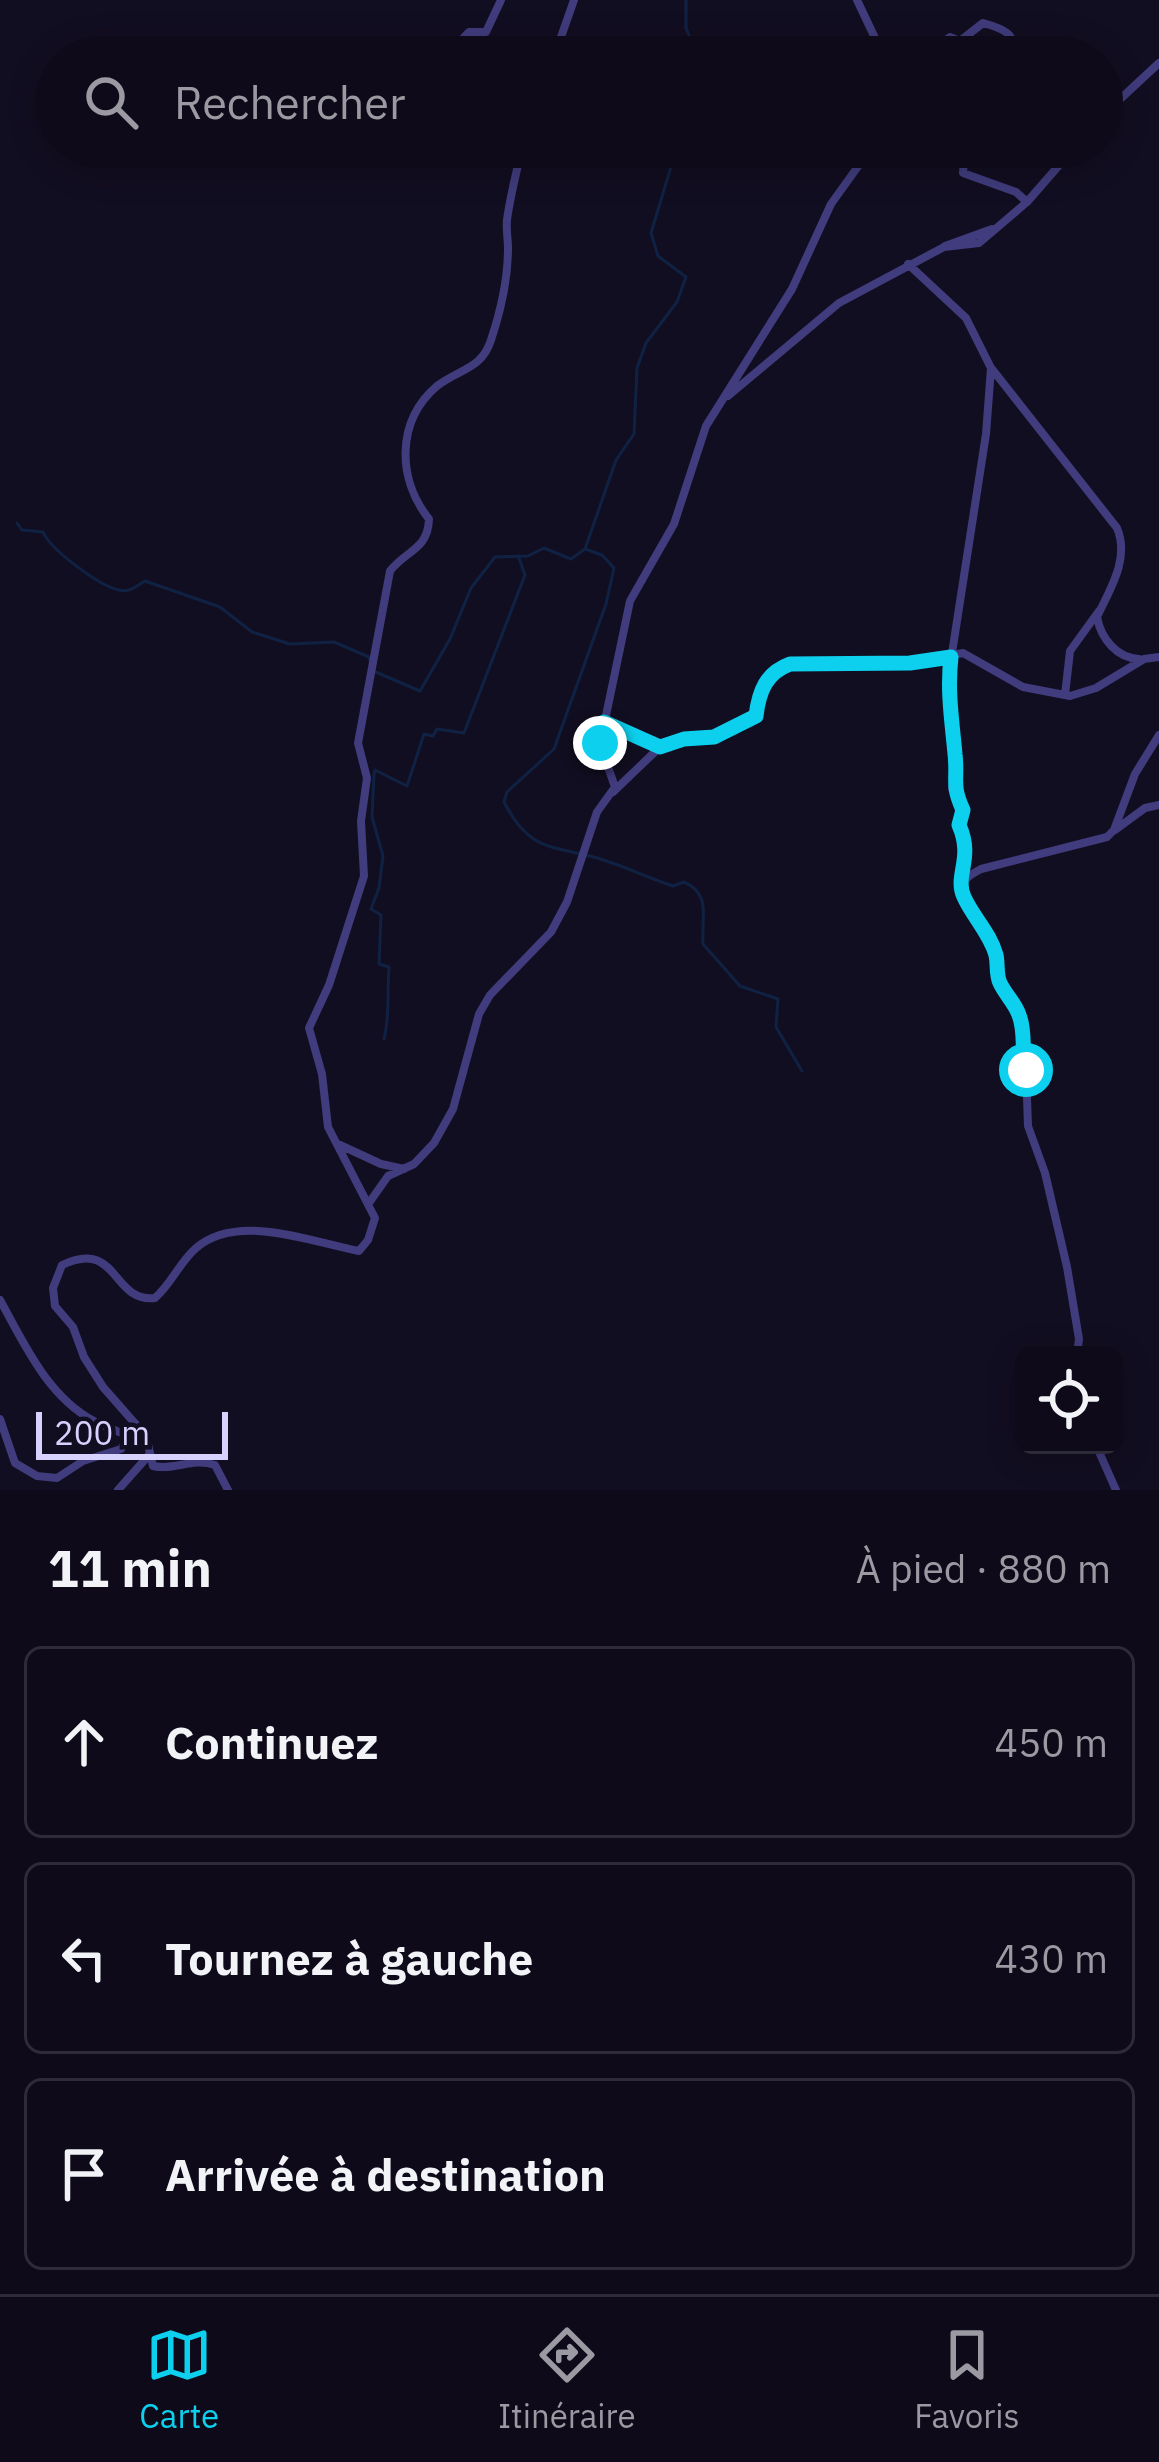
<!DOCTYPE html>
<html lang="fr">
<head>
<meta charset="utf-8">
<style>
	:root { --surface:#0e0a19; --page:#171322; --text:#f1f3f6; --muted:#9b9aa2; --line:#2e2b38; --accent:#0cd0ed }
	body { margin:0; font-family:"IBM Plex Sans",sans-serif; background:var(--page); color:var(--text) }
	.controls { position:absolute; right:36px; bottom:36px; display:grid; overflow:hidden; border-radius:18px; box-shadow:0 6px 30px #0003 }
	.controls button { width:108px; height:108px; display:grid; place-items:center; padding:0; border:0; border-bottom:3px solid var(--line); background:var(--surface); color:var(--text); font:60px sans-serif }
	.scale { position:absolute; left:36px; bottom:30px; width:192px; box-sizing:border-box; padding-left:12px; border:6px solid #d7d1fd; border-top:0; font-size:33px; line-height:42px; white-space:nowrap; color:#d7d1fd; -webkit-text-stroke:9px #120e21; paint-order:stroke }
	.stop { position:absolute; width:36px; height:36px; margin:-27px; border:9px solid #0cd0ed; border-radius:50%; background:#fff }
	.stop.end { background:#0cd0ed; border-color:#fff; box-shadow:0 3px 12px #0008 }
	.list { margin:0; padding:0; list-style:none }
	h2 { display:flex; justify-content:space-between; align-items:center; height:156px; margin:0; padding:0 48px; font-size:51px }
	h2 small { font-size:39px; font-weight:400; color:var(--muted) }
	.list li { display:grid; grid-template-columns:78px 1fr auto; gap:36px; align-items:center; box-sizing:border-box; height:192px; margin:0 24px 24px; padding:0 24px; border:3px solid var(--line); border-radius:18px }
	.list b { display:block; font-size:45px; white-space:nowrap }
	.list em { font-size:39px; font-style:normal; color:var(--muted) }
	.icon { flex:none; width:66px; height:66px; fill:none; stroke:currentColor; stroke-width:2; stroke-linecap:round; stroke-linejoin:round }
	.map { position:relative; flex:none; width:1159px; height:1490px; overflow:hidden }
	.search { position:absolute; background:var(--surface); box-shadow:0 6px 30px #0003; left:36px; right:36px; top:36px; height:132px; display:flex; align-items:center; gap:30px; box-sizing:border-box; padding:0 42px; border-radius:66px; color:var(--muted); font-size:45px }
	.sheet { height:804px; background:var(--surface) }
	nav { display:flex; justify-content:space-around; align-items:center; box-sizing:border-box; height:168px; border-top:3px solid var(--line); background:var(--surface); font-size:33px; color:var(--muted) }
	nav a { display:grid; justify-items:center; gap:6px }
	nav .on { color:var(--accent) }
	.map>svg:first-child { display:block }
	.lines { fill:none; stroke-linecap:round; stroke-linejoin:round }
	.stream { stroke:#102243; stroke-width:3 }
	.street { stroke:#403c7d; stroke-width:8 }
	.route { stroke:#0cd0ed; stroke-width:15 }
</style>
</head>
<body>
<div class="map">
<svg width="1159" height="1490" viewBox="0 0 1159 1490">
	<rect width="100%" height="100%" fill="#120e21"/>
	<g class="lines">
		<path class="stream" d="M686,0V28L698,57
			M17,523L22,530L43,532C50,549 99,586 119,590C129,593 137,586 145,581L220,607L252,632L290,644L334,642L369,657L370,661
			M585,549L602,555L614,568L606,604L554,749L507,792L504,802C527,847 546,846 590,856C618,863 645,877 673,886L684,882C712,894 701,918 703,944L740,986L778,999L776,1027L802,1071
			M371,670L420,691L450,639L471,588L495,557L528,556L544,548L571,559L585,549L616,460L634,434L637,368L646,343L677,302L686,277L658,256L651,233L677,147
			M384,1039C390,1016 387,992 389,967L379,964L381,915L371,909L379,888L383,856L372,817L374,774L375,770L407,786L424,734L433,736L437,729L464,733L525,575L519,558"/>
		<path class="street" d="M857,0L884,57
			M445,57L469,32H486L501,0
			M554,57L574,0
			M901,57L912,43L935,48L950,37L960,41L983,23C1005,29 1015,33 1016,57
			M1102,116L1159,63
			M965,147L963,173L1016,192L1027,202
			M945,246L992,229
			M908,264L966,318L991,368L986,434L948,679L956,759L952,789L963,810L959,825L966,840L968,857L962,884
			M992,369L1117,528C1130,559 1110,589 1097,617C1101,639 1117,658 1139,659
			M728,396L839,303L944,247L979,243L1027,202L1075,147
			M1065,695L1070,651L1099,611
			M604,722L660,747
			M613,792L660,747L684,739L714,737L756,716L760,689L776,669L790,664L839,661L911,663L963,653L1023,687L1070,696L1096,688L1144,659L1159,657
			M1115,830L1145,808L1159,805
			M340,1145L381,1164L404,1169
			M369,1203L388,1176L414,1164L434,1143L453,1109L479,1014L490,995L551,932L567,902L597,812L615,787L600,744L630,601L674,524L706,426L792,289L831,204L872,147
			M0,1300C24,1343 47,1396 94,1421C105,1427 118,1431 129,1436
			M1077,1355L1079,1339L1067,1267L1045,1173L1028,1126L1026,1070L1020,1050L1023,1028L1019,1014L998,981L995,953L963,895C962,879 968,876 981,869L1107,837L1114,830L1135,774L1159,735
			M0,1419L15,1463L37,1476L57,1478L83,1461L121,1449L136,1426
			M1096,1445L1116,1490
			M118,1490L149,1455
			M228,1490L215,1465C192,1457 175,1471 153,1466L146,1436L103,1387L84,1357L73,1327L55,1306L53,1288L62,1265C119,1238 111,1303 155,1298C172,1283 179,1263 196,1248C238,1212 311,1242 359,1251L368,1240L375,1218L328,1127L322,1074L309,1028L329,985L364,876L361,821L367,778L358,743L390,571C406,550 428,550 429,519C397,479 396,421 437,386C459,369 482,369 491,340C501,310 508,279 508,248C508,239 506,230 507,220C510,196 517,171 522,147"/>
	</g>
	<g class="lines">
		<path class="route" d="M600,743L604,722L660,747L684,739L714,737L756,716C759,691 766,673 790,664L910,663L951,657C947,691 952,721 955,754C958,780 951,784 963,810L959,825C974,859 954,875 964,897C973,917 990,933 996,955C998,964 996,975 1000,983C1005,994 1015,1003 1019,1015C1026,1032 1021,1052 1026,1070"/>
	</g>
</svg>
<div class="controls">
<button><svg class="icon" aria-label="locate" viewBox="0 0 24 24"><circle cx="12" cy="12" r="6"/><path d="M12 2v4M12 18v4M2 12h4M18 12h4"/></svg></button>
</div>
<div class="scale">200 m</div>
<div class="stop" style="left:1026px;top:1070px"></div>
<div class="stop end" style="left:600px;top:743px"></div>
<div class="search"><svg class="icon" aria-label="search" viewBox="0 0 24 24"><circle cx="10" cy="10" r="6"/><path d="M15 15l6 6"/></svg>Rechercher</div>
</div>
<section class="sheet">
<h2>11 min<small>À pied · 880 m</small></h2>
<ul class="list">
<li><svg class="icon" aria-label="ahead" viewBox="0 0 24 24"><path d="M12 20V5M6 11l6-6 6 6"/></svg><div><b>Continuez</b></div><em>450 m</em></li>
<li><svg class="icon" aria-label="left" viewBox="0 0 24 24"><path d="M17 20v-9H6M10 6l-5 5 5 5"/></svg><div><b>Tournez à gauche</b></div><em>430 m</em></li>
<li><svg class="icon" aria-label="arrive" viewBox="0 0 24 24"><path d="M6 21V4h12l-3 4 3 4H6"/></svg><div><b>Arrivée à destination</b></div></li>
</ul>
</section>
<nav>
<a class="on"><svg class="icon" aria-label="map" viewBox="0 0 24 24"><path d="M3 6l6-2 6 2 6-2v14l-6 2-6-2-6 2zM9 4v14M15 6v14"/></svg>Carte</a>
<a><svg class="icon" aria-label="directions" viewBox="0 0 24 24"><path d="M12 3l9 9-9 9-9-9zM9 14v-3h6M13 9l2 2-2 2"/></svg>Itinéraire</a>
<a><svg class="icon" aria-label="saved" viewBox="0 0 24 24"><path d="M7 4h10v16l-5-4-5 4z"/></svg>Favoris</a>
</nav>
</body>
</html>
